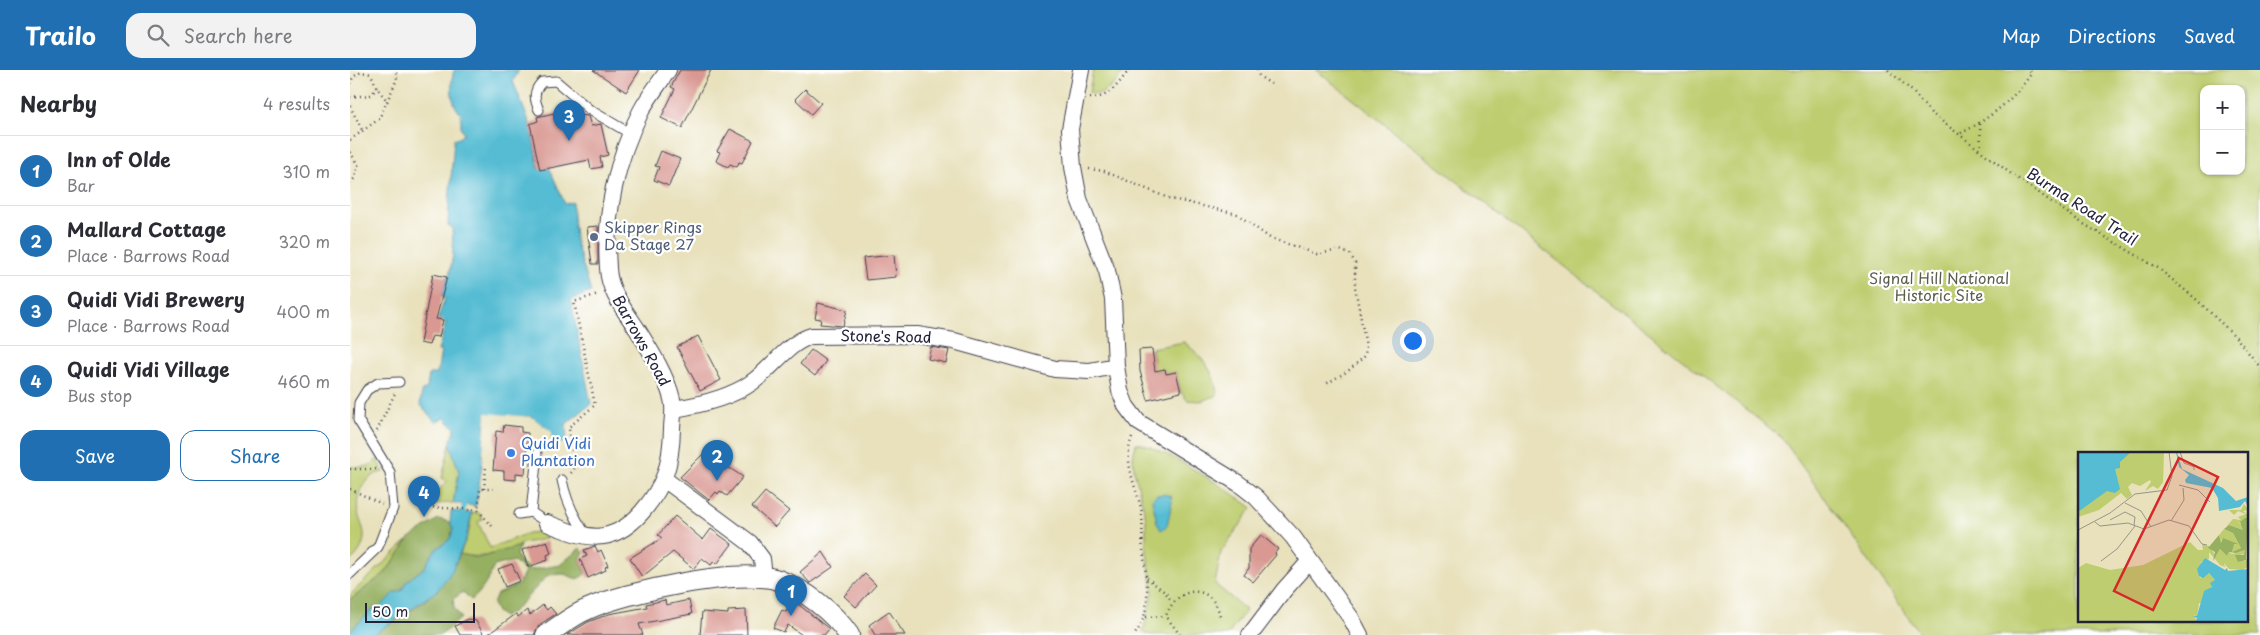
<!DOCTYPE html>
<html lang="en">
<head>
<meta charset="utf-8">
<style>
	:root { --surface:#fff; --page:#f2f2f3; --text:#2b2b33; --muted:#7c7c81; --line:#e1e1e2; --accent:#1f6fb2 }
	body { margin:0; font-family:"Playpen Sans",sans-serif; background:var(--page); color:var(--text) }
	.controls { position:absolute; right:15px; top:15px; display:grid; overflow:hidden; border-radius:10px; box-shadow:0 1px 4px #0004 }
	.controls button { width:45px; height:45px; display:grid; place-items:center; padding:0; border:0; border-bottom:1px solid var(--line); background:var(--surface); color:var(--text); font:25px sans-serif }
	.scale { position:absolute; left:15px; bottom:12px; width:110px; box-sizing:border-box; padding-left:5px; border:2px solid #22223b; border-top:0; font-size:14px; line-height:18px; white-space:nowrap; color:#22223b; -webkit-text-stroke:4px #fff; paint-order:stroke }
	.you { position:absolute; left:1062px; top:270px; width:18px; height:18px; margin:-12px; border:4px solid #fff; border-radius:50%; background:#1a73e8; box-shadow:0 0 0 8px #1a73e833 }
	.badge { display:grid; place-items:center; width:32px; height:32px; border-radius:50%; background:var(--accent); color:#fff; font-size:16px; font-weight:700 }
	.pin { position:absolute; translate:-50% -41px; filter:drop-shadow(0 1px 2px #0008) }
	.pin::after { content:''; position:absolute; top:26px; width:18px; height:15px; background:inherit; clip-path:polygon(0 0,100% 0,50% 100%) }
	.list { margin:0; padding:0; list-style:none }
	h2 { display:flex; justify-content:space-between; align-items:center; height:65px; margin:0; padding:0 20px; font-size:21px }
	h2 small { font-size:16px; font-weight:400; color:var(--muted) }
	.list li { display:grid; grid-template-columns:32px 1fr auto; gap:15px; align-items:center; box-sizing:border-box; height:70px; padding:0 20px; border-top:1px solid var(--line) }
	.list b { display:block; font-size:19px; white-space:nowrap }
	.list p { margin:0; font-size:16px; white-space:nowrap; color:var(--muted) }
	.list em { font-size:16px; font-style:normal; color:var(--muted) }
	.actions { display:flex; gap:10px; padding:15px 20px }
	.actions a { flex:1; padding:11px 0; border:1px solid var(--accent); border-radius:15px; text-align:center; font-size:18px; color:var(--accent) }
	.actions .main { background:var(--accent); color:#fff }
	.icon { flex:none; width:28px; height:28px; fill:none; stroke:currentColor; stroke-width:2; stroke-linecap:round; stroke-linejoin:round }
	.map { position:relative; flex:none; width:1910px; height:565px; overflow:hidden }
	header { display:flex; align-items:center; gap:30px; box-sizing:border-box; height:70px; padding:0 25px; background:var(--accent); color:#fff }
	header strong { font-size:24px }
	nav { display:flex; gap:28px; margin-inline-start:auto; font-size:18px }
	.search { width:350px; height:45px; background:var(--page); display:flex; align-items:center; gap:12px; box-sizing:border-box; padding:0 18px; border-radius:15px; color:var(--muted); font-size:19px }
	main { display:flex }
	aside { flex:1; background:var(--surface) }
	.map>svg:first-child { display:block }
	.green { fill:#becd6f; stroke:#707855; fill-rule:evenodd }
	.forest { fill:#96b062; stroke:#5c694e }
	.water { fill:#55bcd3; stroke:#3c6f87 }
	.pier { fill:#e8e1bc }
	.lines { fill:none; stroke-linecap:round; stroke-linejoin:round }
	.stream { stroke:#55bcd3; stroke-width:4.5 }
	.building { fill:#d99892 }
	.service-casing { stroke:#403f4e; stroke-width:11 }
	.minor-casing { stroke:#403f4e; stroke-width:18 }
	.tertiary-casing { stroke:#403f4e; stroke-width:22 }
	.path { stroke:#403f4e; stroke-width:2.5; stroke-dasharray:1 4; stroke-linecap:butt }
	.service { stroke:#fff; stroke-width:9 }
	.minor { stroke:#fff; stroke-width:16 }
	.tertiary { stroke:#fff; stroke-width:20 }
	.service-dot { fill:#5c6f8a; stroke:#fff; stroke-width:2 }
	.shop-dot { fill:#3f7fe0; stroke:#fff; stroke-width:2 }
	.labels { text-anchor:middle; stroke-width:4.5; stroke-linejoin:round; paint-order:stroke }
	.street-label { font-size:15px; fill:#22223b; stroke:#fff }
	.service-label { font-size:15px; fill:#4e5e75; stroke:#fff; text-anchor:start }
	.park-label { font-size:15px; fill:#595e4d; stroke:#fff }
	.shop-label { font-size:15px; fill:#366cbe; stroke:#fff; text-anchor:start }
	.inset-road { fill:none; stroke:#999588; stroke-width:1 }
	.view { fill:#d62828; fill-opacity:0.15; stroke:#d62828; stroke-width:2.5 }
	.inset-edge { fill:none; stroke:#22223b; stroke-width:2.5 }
</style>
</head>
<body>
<header>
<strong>Trailo</strong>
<div class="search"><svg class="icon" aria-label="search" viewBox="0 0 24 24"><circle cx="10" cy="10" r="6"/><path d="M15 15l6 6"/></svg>Search here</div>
<nav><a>Map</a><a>Directions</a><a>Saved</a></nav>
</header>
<main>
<aside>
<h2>Nearby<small>4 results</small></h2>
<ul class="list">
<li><span class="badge">1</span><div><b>Inn of Olde</b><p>Bar</p></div><em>310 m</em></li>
<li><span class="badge">2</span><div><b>Mallard Cottage</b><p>Place · Barrows Road</p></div><em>320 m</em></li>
<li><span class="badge">3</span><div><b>Quidi Vidi Brewery</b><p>Place · Barrows Road</p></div><em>400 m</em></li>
<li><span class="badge">4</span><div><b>Quidi Vidi Village</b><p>Bus stop</p></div><em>460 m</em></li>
</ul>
<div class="actions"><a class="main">Save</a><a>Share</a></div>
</aside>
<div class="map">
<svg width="1910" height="565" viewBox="0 0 1910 565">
	<rect width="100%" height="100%" fill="#fff"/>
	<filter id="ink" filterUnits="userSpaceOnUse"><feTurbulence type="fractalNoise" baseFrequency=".02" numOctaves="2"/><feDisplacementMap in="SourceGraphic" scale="10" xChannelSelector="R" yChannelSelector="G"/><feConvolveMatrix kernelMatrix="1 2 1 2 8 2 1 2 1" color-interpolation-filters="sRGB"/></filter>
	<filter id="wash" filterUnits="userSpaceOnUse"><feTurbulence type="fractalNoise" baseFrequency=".0096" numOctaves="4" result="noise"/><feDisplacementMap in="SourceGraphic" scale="20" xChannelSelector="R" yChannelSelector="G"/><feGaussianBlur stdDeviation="1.12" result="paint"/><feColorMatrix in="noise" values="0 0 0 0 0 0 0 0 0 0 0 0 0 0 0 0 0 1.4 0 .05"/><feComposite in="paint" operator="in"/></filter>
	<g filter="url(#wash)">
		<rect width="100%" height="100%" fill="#e8e1bc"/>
		<path class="green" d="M743,0H775C766,12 756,28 739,23Z
			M966,0H1910V565H1571L1432,368ZM1854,19H1891V101H1854ZM1729,384H1896V551H1729Z
			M834,272C851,286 865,300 867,325L851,331L837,330L831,322L826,302L816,304L814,299L805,301L801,291H804L802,278Z
			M786,373C807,374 884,423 902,438L871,482L865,514L896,540L878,565H800L793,562L803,522L796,476V448L784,400L783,387Z
			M100,374L109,402L103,433L81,434V430L97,411L92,408Z
			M27,389L33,402C15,405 5,424 8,442C9,451 15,458 14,468C13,478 7,485 0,492V397C11,397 19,399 27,389Z
			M122,443H129L133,449L128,452L140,478L178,463L190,462L197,467C189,472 179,471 170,474V476C150,483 131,490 110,484L119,461Z
			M60,468L35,503L0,530V525Z"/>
		<path class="forest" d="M88,449L100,452L103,459L100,469L85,480L74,498L57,511L52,520L43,524L30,537L24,538L0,561V530L35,503L60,468Z
			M170,476L166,484L169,491L181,500L210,495L230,478L234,483L230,489L236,504L227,509L214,504L198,505L165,540L154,547L147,542L143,534L147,524L168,515L175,502L164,491L144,496C140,507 131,524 121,530L113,522L103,529L104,538L111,548L91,565H23C61,539 90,529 110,484L128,488Z"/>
		<path class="water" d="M104,0H169L163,11L180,54L189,99L199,97L215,134L222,132L225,169L241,222L221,230L241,334L216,354L217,373L202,372L201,361L182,347L136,344L132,395L126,436L103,433L109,402L100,374L105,358L94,348L85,352L70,334L72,321L77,318L79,304H87L91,281H88L96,253L88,249L95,228L92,227L97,207H99L103,184L102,156H98C99,124 102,100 104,68L107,69L114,64L111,58V44C100,33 100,14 104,0Z
			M813,424L821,426L822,432L817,456L811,460L807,453L802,429L806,425Z
			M101,441L122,443L116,469L101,503L87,521L23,565H0V561L24,538L30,537L43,524L52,520L57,511L74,498L85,480L100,469L103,459L100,452Z"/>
		<path class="pier" d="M136,343L182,347L201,361L202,374L199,372V362L181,349L138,346L135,395H132Z"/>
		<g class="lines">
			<path class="stream" d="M113,442L114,435"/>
		</g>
		<g id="blocks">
			<path class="building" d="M243,0H290L276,22Z
				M330,0H361L332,58L311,48L325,19L321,17Z
				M455,19L471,33L461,44L445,29Z
				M221,39L222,44L238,46L241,56L251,54L258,85L250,87L252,97L241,99L239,90L190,100L180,54L188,51L187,47Z
				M380,59L403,71L392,93L389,92L387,97L380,94L378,97L366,91L370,82L367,81Z
				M311,81L330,89L319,116L304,110L309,97L305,96Z
				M248,156V194H242L237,157Z
				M544,185L546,207L516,210L513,188Z
				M83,204L97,207L86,249L93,250L89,267L82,266L79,275L70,273Z
				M468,233L497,240L493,256L470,254L471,249L465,248Z
				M348,266L371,310L350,321L327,277Z
				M581,277L599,280L596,293L578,289Z
				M802,279L805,301L815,299L816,304L826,302L831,322L798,330L790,301L789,280Z
				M461,280L476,291L465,306L450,294Z
				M154,355L171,357V362L178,363L175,404L166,403V410L154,409V401L143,400L146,361L153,362Z
				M354,383L360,389L358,391H369L393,407L377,426L370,421L368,424L366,422L359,430L330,407Z
				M415,422L439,441L425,457L402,437Z
				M325,446L353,470L361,459L382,474L367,494L364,491L361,495L352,488L344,499L323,482L292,507L280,488L312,468L308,465Z
				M911,465L928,479L925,483L926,485L903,512L894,505L899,498V479Z
				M197,471L201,483L197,485L198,490L178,497L172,480Z
				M245,476L248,482L251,480L258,496L255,497L256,500L238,508L230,489L237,486L234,480Z
				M473,482L483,497L460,513L450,502Z
				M162,494L170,511L155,517L148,499Z
				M515,504L526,515L506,537L494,526Z
				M315,530L316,535L339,530L342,544L289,554L293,565H217L238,552L259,544L297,537L296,534Z
				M443,530L479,559L474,565H452L438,555L434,562L423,558L432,540L436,542Z
				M193,535L197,540L200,537L206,544L189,555L184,565H137L166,544L168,547L177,540L180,545Z
				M396,540L397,565H350L352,542L378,544V541Z
				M539,541L555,565H525L519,555Z
				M118,549L126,551L134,565H110L105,556Z"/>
		</g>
	</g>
	<g filter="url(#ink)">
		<use href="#blocks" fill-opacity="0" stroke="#403f4e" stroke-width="1"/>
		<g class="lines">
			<g class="service-casing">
				<path id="service" d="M189,40C184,29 183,21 192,12L206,11L240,40L281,64
					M212,410C216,430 225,449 237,466
					M181,442L187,384
					M169,444L181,442L197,453
					M0,504L28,477L43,438L40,402L8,350L9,333L17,320L28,313L49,312"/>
			</g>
			<g class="minor-casing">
				<path id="minor" d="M731,0L720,59L723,97L729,129L757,201L763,229L766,296L770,321L776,336L788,352L888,413L906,427L943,467L1001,548L1010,565
					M324,339C349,335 380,328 401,313C422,299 436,274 461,266L567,265L604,271L705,299L739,301L766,296
					M314,409L400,473L412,489L414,507
					M197,453C236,469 261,477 292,442C315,415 321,395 322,359C322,349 325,340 322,329C316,305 300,280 287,259C274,239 259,222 258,198C254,145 267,88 291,41C299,26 309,14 318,0
					M900,565L934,520L959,492"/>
			</g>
			<g class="tertiary-casing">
				<path id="tertiary" d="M196,565C210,556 223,545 238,539C275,522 390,497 428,510C454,519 483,542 499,565"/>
			</g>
			<path class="path" d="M907,0L909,6L921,14
				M1538,0L1562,21L1581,43L1660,103L1732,153L1808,198L1847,230L1885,266L1910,297
				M0,14L3,7L11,2L21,4L27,18L38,32
				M0,27L21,25L27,18
				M740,28C759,29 769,13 779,0
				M0,36L12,60
				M1630,54L1631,79
				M1611,63C1638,50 1664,29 1681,4L1680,0
				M0,70L29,49L47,9L46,0
				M0,82L8,95L5,108L0,113
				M739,99L754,101L818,128L887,144L920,168L967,184L990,180L1000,184L1005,193V217L1016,276L1015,286L998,301L974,315
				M27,361L45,323
				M782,367C773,392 785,414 791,438C794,452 791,466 793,480C796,508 804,541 784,565
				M224,385L220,375L219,357L245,335L224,232L248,224
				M0,399H26
				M221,403L227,395
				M0,419L32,434
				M134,419L136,397
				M78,437L128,440
				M142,456L128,440L130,419H143
				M797,508L816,523L822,532
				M796,547L816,546
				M830,565L816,546C827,515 862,512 870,546"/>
			<use href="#service" class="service"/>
			<use href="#minor" class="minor"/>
			<use href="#tertiary" class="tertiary"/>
		</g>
	</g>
	<circle class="service-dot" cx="244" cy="167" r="5"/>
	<circle class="shop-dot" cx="161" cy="383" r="5"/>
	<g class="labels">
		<g class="street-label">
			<text transform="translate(1732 137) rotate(33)" y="5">Burma Road Trail</text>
			<text transform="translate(536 267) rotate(1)" y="5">Stone's Road</text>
			<text transform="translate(291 271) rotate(61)" y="5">Barrows Road</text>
		</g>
		<g class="service-label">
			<text x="254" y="163">Skipper Rings<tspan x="254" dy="17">Da Stage 27</tspan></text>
		</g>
		<g class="park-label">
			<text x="1589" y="214">Signal Hill National<tspan x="1589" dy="17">Historic Site</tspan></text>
		</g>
		<g class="shop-label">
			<text x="171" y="379">Quidi Vidi<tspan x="171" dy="17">Plantation</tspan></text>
		</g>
	</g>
	<g transform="translate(1728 382)">
		<rect width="170" height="170" fill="#e8e1bc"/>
		<path d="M0,0H86L85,30L80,37L75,34L67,39L73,30L72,28L62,34L54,31L50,35L54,43L49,47L43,41L21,58L0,65ZM166,52L170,58L165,59L170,63V66L161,71L167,75L165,78L151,73L148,75L155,67L163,68L160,65L168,62L160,59L156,63L151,58H163ZM146,77L155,81L163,96L154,100L155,91L144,87L143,91L141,83ZM112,90L120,98H125L124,92L131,94L138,104L142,97L149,104L151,100L154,102L167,98V102L157,104L167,109L170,105V115L164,118L151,117L146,111L147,115L142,113L131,100V107L123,110L122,126L131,121L137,128L125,151H121L119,165L116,163L119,170H0V116L8,111L32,118L65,113Z" fill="#becd6f"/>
		<path d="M167,66H170L168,108L160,110L157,103H166L167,98L158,101L151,100L149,104L142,97L135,109L137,100L130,96L141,83L143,91L145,86L160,92H156L154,100L163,96L155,81L146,77L151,73L165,78L162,70Z" fill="#96b062"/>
		<path d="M0,0H53L42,10V16L37,17L42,37L37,41L29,39L0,60ZM98,0H99L104,17L145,36L158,49L170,45V54L167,49L162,55L141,59L140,46L134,36L108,31L107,28L111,23L101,15ZM127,106L147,118L149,116L150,119L170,117V170L118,169L119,166L115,164H119L126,139L134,135L132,131L137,128L131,121L125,126L121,124L119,117Z" fill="#55bcd3"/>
		<path class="inset-road" d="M102,0L106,11L116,15V18M101,33L120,38L132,50M47,51L63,59L73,75M32,68L47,60L57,65L56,73M93,69L106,48L105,36M17,70L22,74L50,71L66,77L91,68L111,74L124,92L129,93M0,78L32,61L57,42L89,38L94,24L91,0M23,109L39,97L57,74"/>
		<path class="view" d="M101,6L140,25L75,158L36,139Z"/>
		<rect width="170" height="170" class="inset-edge"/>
	</g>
</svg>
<div class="controls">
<button>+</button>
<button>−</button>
</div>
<div class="scale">50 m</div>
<div class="you"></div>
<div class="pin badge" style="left:441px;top:546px">1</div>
<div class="pin badge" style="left:367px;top:411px">2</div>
<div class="pin badge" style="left:219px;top:71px">3</div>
<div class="pin badge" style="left:74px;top:447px">4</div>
</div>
</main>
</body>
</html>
